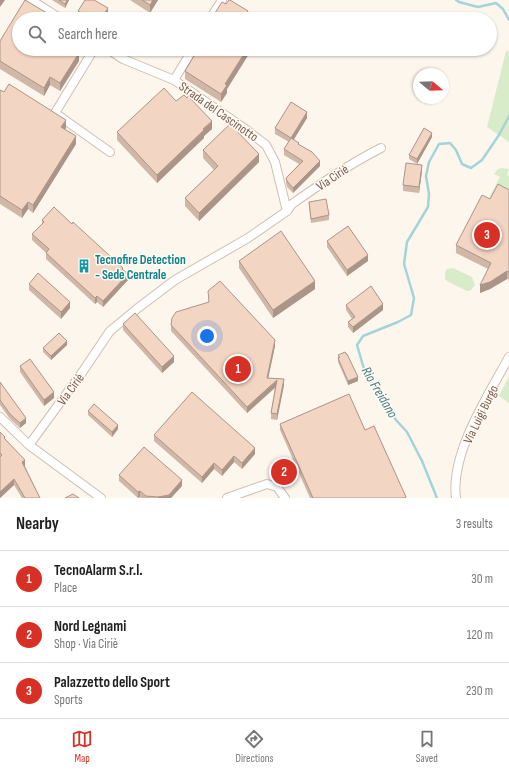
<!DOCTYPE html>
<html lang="en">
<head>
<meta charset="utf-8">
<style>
	:root { --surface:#fff; --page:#f6f6f6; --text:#222; --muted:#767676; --line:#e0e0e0; --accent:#d93025 }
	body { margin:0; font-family:"Sofia Sans Condensed",sans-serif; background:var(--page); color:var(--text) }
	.compass { position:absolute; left:413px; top:68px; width:36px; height:36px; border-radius:50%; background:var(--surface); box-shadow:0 1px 3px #0004; rotate:109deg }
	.you { position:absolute; left:207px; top:336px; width:14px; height:14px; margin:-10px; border:3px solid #fff; border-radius:50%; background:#1a73e8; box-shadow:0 0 0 6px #1a73e833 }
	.badge { display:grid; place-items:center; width:26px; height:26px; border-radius:50%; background:var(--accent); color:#fff; font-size:13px; font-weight:700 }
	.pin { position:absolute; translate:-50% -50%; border:2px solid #fff; box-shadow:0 1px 4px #0006 }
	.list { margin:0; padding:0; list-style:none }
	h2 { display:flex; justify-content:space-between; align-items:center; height:52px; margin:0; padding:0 16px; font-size:17px }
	h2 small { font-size:13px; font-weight:400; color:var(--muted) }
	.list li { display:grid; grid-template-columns:26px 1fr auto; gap:12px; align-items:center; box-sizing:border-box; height:56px; padding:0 16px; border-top:1px solid var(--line) }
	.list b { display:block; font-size:15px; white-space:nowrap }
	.list p { margin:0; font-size:13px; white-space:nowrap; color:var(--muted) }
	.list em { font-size:13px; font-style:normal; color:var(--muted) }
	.icon { flex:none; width:22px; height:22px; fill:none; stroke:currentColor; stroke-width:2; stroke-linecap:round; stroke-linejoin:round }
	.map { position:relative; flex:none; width:509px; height:498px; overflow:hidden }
	.search { position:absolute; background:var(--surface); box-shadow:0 1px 3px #0004; left:12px; right:12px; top:12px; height:44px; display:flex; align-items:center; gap:10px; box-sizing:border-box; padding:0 14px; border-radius:22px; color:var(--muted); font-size:15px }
	.sheet { height:220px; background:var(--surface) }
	nav { display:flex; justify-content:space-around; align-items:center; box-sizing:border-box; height:56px; border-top:1px solid var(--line); background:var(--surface); font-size:11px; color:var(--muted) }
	nav a { display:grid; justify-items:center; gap:2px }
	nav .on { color:var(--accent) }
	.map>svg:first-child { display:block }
	.green { fill:#d8ecc9 }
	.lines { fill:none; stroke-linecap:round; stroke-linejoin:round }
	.stream { stroke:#a5d3da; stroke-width:2.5 }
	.street-casing { stroke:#d1beb0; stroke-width:10 }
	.street { stroke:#fff; stroke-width:8 }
	.wall { fill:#d1b7a8 }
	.shaded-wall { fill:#aa9588 }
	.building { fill:#f3d5c3; stroke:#aa9588 }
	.labels { text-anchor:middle; stroke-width:3; stroke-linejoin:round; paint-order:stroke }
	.street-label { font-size:13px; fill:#7a5c4d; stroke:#fffaf3 }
	.culture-label { font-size:13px; font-weight:bold; fill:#0d838f; stroke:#fffaf3; text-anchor:start }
	.water-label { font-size:14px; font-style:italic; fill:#437c86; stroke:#fffaf3 }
</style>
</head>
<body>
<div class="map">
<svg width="509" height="498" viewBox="0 0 509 498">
	<rect width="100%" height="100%" fill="#fdf6ec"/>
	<path class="green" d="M506,51H509V142L487,127Z
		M502,168L509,169L507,175L509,176V195L487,202L500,177L494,174L498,169Z
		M453,268L472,277L475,285L471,290L467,291L447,281L445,279V272L447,269Z
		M509,376V403L499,396Z"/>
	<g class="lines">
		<path class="stream" d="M456,0L459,2L478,7L496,3L503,9L509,20
			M437,498L422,461L407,432L396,420L364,369L357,345L363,336L398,322L411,315L414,298L404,264L407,242L428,207L429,194L426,176L429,162L439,144L450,143L456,150L462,164L471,168L482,160L499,135L509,116"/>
		<g class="street-casing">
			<path id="street" d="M31,0L61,19
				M210,19L222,0
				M94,49L55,113L110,152
				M108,49L123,59L174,80L244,128L266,145L275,162L287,211
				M174,80L193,49
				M0,417L29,445L101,498
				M29,445L81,374L110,331L138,308L175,280L248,238L287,211L292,204C322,183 348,165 381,148
				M227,498L267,484L277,487L285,498
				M456,498C450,453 488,396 509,357"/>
		</g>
		<use href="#street" class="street"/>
	</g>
	<path class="wall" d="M52,0H69L65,8Z
		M130,0H158L150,13Z
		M78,11L108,14L105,19H82L78,17Z
		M0,41L19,49H73L79,61L60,91L50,85L44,96L0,69Z
		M198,49H252L227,89V93L221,102L185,79V71Z
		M0,90L66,128L65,130L76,144L33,213L28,209L22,218L0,204Z
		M176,101L212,129L204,136V138L157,183L117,140V132Z
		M307,118L294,139L320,166L293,193L287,187L286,183V178L299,164L284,155V149L289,142L275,134V128Z
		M432,137L417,164L409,159V155Z
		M203,150L259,162L199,221L185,206V198L214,170L203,158Z
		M422,171L419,193L403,191V185Z
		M509,190V280L507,279L490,289L480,293L488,269L456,253V245L490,199Z
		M309,202L329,215V220L311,223L309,206Z
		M42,220L123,270L128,280L103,307L97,302L95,304L46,259V253L32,240V234L42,224Z
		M327,241L368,261L347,276L327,247Z
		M239,261L315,289L273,318L239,268Z
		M29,284L70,308L61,319L29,290Z
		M346,305L383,310L353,333L348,327V322L352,319L346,310Z
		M123,324L174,362L162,373L123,330Z
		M171,325L275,346L268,378L284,385L277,420L271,419V413L275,387L247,413L171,331Z
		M67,345L51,360L43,352V348Z
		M338,355L358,381L348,385L338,362Z
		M20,366L54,398L44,406L20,372Z
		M0,382L26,423L20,428L10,419L0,405Z
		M88,411L118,429L112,437L88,415Z
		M280,424L365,430L406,498H310L280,430Z
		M0,432L25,466L40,498H22L14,485L0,498Z
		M154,435L255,454L242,469L234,462L222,476L214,469L202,483L154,441Z
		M119,475L182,486L171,498H141L140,497L138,498L119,481Z"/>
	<path class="shaded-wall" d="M0,0H5L0,7Z
		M67,0H69L65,8V4Z
		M153,0H158L150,13V5Z
		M108,8V14L105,19H101Z
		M248,11L247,19H243Z
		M247,49H252L227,89V93L221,102V94L225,84Z
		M79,53V61L60,91V83Z
		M50,77V85L44,96V88Z
		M307,112V118L291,144V138Z
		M66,120V128L61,135V127Z
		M212,121V129L204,136V138L157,183V175Z
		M432,133V137L417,164V159Z
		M76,136V144L33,213V205Z
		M259,154V162L199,221V213Z
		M320,161V166L293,193V188Z
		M422,165V171L419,193V187Z
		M28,202V209L22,218V210Z
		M368,255V261L347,276V270Z
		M507,271V279L490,289L480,293V285Z
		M128,274V280L103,307V301Z
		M315,281V289L273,318V310Z
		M97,296V302L95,304V298Z
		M70,302V308L61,319V312Z
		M383,304V310L353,333V327Z
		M275,340V346L267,384V378Z
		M67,341V345L51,360V356Z
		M174,356V362L162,373V367Z
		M358,377V381L348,385V381Z
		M284,379V385L277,420V414Z
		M277,380V386L247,413V407Z
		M54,392V398L44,406V400Z
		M26,418V423L20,428V423Z
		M118,425V429L112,437V432Z
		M255,448V454L242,469V463Z
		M234,456V462L222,476V470Z
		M25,460V466L22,468V462Z
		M214,463V469L202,483V477Z
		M14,479V485L0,498V492Z
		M182,480V486L171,498H158V497Z
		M140,491V497L138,498V492Z"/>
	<path class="building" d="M25,0L57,19H19V49H72L79,53L60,83L50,77L44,88L0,61V41Z
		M59,0H67L65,4Z
		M85,0H94L108,8L101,19H92L78,11Z
		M142,0H153L150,5Z
		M229,0H230L248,11L243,19H211L222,2L226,4Z
		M198,49H247L225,84L227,85L221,94L185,71Z
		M9,84L66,120L61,127L76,136L33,205L28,202L22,210L0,196V90L4,92Z
		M164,88L176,101L184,95L187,98L188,96L212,121L203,129L204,130L157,175L117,132Z
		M291,102L307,112L291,138L275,128Z
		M230,124L259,154L199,213L185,198L218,166L203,150Z
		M424,128L432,133L417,159L409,155Z
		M291,138L299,143L298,144L312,152L320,161L293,188L287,181L286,178L303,161L284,149Z
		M406,163L422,165L419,187L403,185Z
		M498,184L509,190V273L507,271L490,282L480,285L491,263L456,245L482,195L490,199Z
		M326,199L329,215L311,219L309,202Z
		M54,207L72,224L73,222L123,268L122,269L128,274L103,301L97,296L95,298L46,253L49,249L32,234L44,222L42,220Z
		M348,226L368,255L347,270L327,241Z
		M281,231L315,281L273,310L239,261Z
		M38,273L70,302L61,312L29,284Z
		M220,281L275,340L267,378L284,379L277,414L271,413L277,380L247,407L171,325L172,318L176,312L209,302L208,291Z
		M371,286L383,304L353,327L348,322L355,317L346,305Z
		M135,313L174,356L162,367L123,324Z
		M59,333L67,341L51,356L43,348Z
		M345,352L346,354H347L358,377L348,381L338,358L340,357L338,355Z
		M30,359L54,392L44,400L20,366Z
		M0,382L26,418L20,423L10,414L0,400Z
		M192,392L255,448L242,463L234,456L222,470L214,463L202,477L154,435Z
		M349,394L365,430L374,426L406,497L404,498H313L280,424Z
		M94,404L118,425L112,432L88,411Z
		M0,432L5,437L4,438L25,460L22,462L40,498H25L14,479L0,492V457L2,455L0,453Z
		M144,447L182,480L169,495L158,497L146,496L140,491L138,492L119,475Z
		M73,494L79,498H65Z"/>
	<defs>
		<g id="building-bare" transform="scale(1.08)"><path d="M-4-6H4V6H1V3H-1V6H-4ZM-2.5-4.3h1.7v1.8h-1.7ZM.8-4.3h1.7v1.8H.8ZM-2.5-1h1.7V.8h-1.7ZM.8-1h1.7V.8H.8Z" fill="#0f9aa8" stroke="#fffaf3" stroke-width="2.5" paint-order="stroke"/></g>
	</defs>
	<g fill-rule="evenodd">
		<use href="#building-bare" x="84" y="266"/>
	</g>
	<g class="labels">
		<g class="street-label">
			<text transform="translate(219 111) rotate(35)" y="5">Strada del Cascinotto</text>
			<text transform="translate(332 177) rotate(-34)" y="5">Via Ciriè</text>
			<text transform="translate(70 389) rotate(-54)" y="5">Via Ciriè</text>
			<text transform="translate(480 414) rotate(-64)" y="5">Via Luigi Burgo</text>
		</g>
		<g class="culture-label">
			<text x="95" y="264">Tecnofire Detection<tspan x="95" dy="15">- Sede Centrale</tspan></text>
		</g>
		<g class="water-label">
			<text transform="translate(380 392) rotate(59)" y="5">Rio Freidano</text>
		</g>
	</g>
</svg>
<svg class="compass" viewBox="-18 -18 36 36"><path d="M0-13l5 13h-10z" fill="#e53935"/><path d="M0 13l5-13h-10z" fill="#767676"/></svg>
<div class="you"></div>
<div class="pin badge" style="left:238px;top:369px">1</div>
<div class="pin badge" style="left:284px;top:472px">2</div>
<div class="pin badge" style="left:487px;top:235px">3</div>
<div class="search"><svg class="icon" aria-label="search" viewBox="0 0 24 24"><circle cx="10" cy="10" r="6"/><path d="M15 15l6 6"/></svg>Search here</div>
</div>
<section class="sheet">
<h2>Nearby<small>3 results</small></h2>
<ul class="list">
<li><span class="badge">1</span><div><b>TecnoAlarm S.r.l.</b><p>Place</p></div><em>30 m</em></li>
<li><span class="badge">2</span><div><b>Nord Legnami</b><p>Shop · Via Ciriè</p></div><em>120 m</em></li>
<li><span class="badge">3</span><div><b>Palazzetto dello Sport</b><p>Sports</p></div><em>230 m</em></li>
</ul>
</section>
<nav>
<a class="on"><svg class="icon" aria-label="map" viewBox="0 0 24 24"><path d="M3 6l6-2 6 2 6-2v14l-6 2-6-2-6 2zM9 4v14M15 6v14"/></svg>Map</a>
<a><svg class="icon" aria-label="directions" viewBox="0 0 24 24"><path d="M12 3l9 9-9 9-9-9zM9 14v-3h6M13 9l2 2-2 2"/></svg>Directions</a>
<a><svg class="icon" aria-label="saved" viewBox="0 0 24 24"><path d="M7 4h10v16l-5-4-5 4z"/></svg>Saved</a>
</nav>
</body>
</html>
